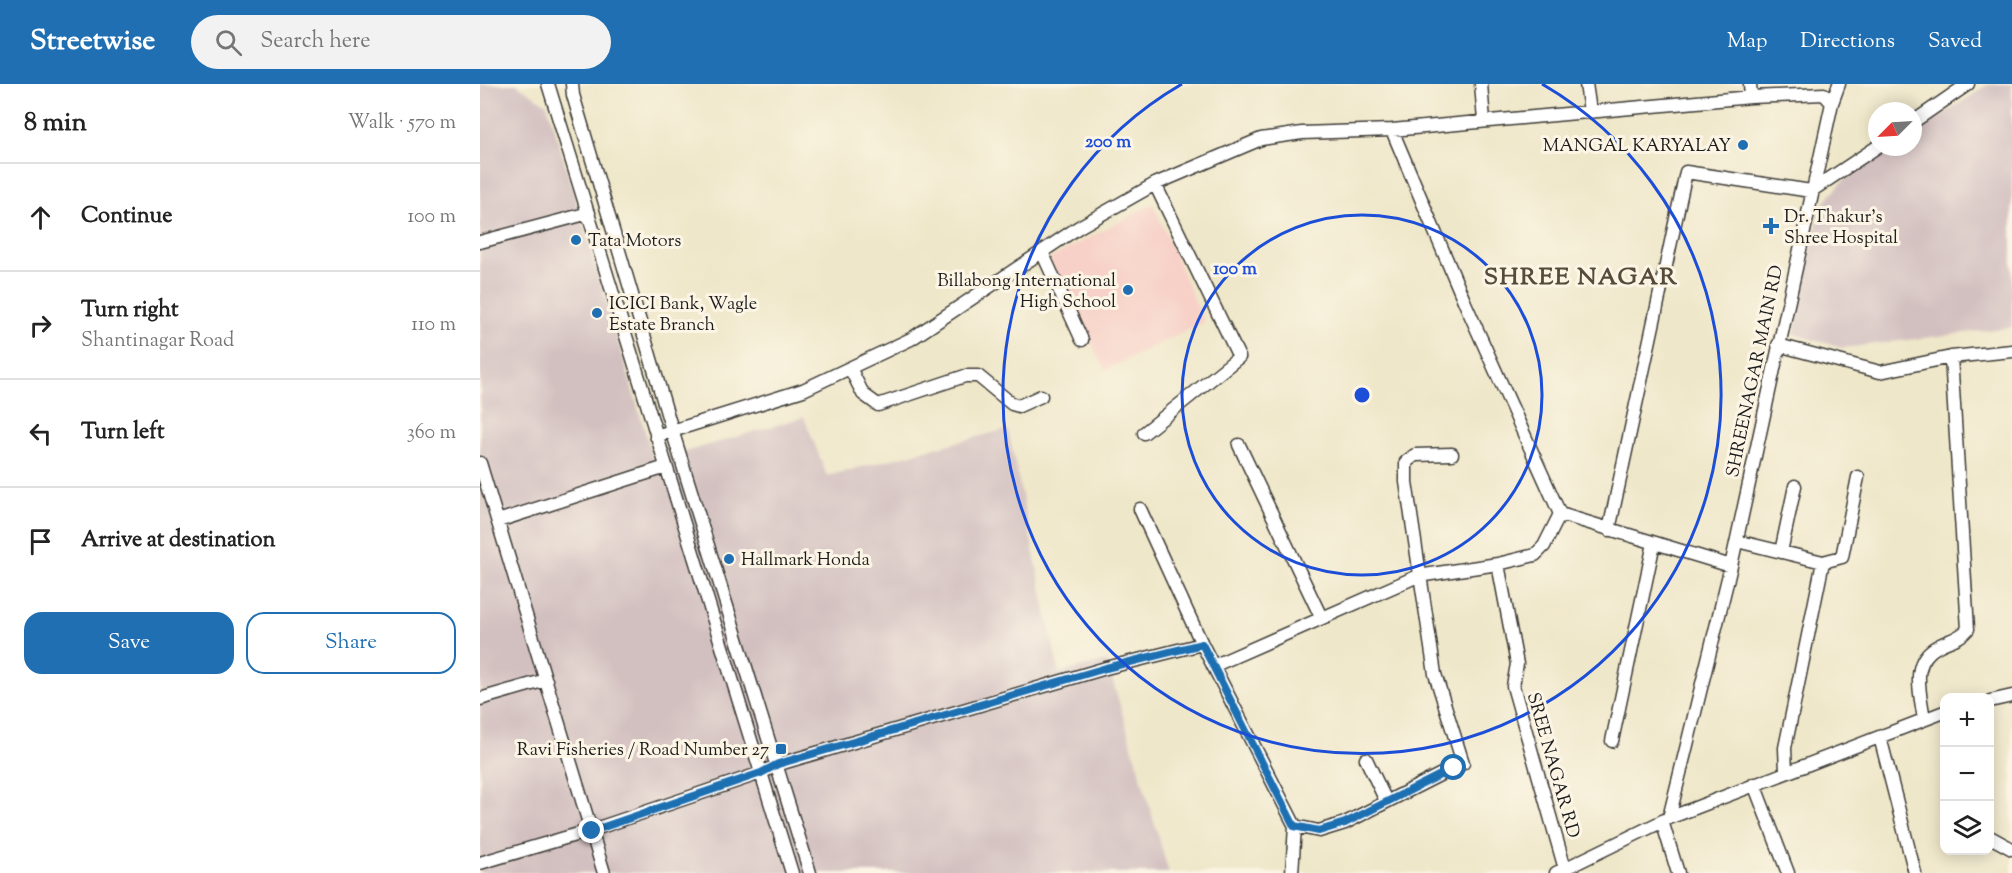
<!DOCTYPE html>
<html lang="en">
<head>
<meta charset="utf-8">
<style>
	:root { --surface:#fff; --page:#f2f2f2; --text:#222; --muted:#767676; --line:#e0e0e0; --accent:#1f6fb2 }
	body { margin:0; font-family:"Sorts Mill Goudy",serif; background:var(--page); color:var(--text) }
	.controls { position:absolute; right:18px; bottom:18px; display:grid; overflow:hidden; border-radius:12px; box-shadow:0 3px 15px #0003 }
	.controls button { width:54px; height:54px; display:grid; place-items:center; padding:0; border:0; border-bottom:2px solid var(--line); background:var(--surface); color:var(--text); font:30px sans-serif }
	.compass { position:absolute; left:1388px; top:18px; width:54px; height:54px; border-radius:50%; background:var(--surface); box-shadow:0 3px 15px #0003; rotate:246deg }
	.stop { position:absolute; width:18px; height:18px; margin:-14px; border:4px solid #1f6fb2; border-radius:50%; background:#fff }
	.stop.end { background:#1f6fb2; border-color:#fff; box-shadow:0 2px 6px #0008 }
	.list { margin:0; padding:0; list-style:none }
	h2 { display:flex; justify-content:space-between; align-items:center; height:78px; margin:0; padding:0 24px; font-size:26px }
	h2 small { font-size:20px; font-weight:400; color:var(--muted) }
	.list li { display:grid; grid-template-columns:39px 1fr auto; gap:18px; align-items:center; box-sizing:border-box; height:108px; padding:0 24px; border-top:2px solid var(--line) }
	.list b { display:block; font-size:22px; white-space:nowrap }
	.list p { margin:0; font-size:20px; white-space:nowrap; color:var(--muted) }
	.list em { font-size:20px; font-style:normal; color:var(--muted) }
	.actions { display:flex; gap:12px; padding:18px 24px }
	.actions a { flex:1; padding:14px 0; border:2px solid var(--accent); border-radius:18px; text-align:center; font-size:21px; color:var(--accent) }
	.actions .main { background:var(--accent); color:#fff }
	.icon { flex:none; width:33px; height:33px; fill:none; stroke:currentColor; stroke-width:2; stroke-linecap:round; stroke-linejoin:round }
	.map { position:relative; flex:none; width:1532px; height:789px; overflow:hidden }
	header { display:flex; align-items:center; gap:36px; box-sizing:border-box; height:84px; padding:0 30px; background:var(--accent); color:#fff }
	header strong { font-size:28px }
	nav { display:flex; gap:33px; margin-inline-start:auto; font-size:21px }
	.search { width:420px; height:54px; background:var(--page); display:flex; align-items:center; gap:15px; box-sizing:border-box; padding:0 21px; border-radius:33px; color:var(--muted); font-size:22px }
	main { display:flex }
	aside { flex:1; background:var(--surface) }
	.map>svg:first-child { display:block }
	.built { fill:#f7d1c8 }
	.industrial { fill:#d2bfc0 }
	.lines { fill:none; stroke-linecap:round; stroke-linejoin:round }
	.minor-casing { stroke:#3c3a36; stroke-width:15 }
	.minor { stroke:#fff; stroke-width:12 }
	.route { stroke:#1f6fb2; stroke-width:8 }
	.ring { fill:none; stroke:#1d4ed8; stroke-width:3 }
	.poi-dot { fill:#1f6fb2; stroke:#fcf5e5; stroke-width:2 }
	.labels { text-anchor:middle; stroke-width:6; stroke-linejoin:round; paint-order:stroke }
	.poi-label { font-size:18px; fill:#1c1c1c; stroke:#fcf5e5; text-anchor:start }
	.street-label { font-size:18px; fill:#1c1c1c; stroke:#fcf5e5 }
	.district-label { font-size:24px; font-weight:bold; letter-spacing:1.5px; fill:#564a3b; stroke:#fcf5e5 }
	.centre { fill:#1d4ed8; stroke:#fcf5e5; stroke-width:3 }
	.ring-label { font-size:18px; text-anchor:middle; font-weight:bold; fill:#1d4ed8; stroke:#fcf5e5; stroke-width:6; stroke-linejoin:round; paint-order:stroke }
</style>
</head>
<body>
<header>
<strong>Streetwise</strong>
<div class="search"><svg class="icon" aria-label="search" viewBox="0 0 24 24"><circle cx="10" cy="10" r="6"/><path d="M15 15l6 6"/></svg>Search here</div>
<nav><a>Map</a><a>Directions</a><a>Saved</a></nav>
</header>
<main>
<aside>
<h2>8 min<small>Walk · 570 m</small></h2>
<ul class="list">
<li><svg class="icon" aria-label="ahead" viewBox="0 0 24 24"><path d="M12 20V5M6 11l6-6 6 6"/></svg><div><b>Continue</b></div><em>100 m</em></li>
<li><svg class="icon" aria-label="right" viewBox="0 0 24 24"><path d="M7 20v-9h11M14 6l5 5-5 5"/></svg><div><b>Turn right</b><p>Shantinagar Road</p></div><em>110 m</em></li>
<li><svg class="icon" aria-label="left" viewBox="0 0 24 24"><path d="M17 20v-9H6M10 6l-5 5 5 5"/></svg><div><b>Turn left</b></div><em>360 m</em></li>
<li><svg class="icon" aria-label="arrive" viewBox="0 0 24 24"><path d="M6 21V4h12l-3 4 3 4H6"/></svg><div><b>Arrive at destination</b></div></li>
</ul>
<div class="actions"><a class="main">Save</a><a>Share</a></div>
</aside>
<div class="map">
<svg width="1532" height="789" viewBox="0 0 1532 789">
	<rect width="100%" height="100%" fill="#fcf5e5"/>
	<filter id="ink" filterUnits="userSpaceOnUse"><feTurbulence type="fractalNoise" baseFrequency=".0167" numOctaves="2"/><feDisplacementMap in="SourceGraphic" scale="12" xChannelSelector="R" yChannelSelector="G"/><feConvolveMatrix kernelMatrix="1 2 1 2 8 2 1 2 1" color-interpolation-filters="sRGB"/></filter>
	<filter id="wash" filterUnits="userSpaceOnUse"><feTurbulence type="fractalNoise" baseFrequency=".008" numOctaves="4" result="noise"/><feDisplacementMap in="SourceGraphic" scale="24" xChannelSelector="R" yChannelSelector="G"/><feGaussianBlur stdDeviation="1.35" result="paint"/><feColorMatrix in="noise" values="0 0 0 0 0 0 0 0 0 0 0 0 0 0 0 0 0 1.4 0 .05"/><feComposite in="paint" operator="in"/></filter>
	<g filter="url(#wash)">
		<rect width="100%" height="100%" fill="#efe7c9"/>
		<path class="built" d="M673,120L724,238L625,286L569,175Z"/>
		<path class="industrial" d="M0,0H36L67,20L174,377L324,333L347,392L528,345L579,589L627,577L689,789H0Z
			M1509,0H1532V243L1363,264L1314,250L1340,124L1363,97L1414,63H1433V50Z"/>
	</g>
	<g filter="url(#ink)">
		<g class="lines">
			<g class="minor-casing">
				<path id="minor" d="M68,0L312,789
					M92,0L93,11L192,346L330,789
					M1001,0L1004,37
					M1106,0L1110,27
					M1270,0L1271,13
					M1352,19L1359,0
					M1433,38L1488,0
					M912,46L985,219L1080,430L1251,482
					M0,158L109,129
					M562,168L602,256
					M1298,261L1400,288L1471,273L1532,267
					M370,284L383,310L398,321L485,292H498L532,320L539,322L561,312
					M664,349L759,273L675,100
					M176,352L323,306L431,255L599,143L675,100L781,55L822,49L912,46L1271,13L1344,10L1352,19L1251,482L1189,734L1076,789
					M759,361L841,533
					M0,379L124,789
					M660,425L722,560L815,742L812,789
					M18,437L186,383
					M1129,446L1206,88L1331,107L1397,63
					M1257,457L1343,478
					M1301,468L1315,402
					M1018,480L1037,580L1033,602L1085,785
					M733,582L938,492L1018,480L1055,471L1064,462L1080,430
					M0,615L66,596
					M1510,617L1532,612
					M1444,635C1440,607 1429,576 1460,561C1470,556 1481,554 1488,545L1471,273
					M1400,653L1435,789
					M1132,657L1174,459
					M886,675L906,717
					M1306,688L1305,664L1343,478L1362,473L1378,393
					M1274,700L1308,789
					M1189,734L1464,628
					M1182,737L1198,789
					M815,742L839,747L865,739L983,679L955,590L926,398V378L935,371L972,370
					M1510,753L1532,765
					M0,779L112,746L281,689L299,680L626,584L722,560"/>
			</g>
			<use href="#minor" class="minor"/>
		</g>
	</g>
	<g class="lines" filter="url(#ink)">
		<path class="route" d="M112,747L281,689L298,680L626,584L722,560L814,742L839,747L865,739L974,684"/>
	</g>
	<g class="ring">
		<circle cx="882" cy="311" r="180"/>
		<path d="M1062 0A359 359 0 1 1 702 0"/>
	</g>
	<g class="poi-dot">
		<circle cx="1263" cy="61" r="6"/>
		<path d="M1288 133h6v6h6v6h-6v6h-6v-6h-6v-6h6z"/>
		<circle cx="96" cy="156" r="6"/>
		<circle cx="648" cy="206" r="6"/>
		<circle cx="117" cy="229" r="6"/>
		<circle cx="249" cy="475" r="6"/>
		<rect x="295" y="659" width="12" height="12" rx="3"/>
	</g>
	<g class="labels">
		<g class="poi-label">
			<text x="1251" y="67" text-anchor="end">MANGAL KARYALAY</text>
			<text x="1304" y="138">Dr. Thakur's<tspan x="1304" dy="21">Shree Hospital</tspan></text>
			<text x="108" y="162">Tata Motors</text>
			<text x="636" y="202" text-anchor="end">Billabong International<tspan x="636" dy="21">High School</tspan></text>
			<text x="129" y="225">ICICI Bank, Wagle<tspan x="129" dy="21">Estate Branch</tspan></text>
			<text x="261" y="481">Hallmark Honda</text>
			<text x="289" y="671" text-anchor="end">Ravi Fisheries / Road Number 27</text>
		</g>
		<g class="street-label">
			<text transform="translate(1274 287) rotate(-78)" y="6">SHREENAGAR MAIN RD</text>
			<text transform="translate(1074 681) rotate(74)" y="6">SREE NAGAR RD</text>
		</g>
		<g class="district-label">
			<text x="1101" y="200">SHREE NAGAR</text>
		</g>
	</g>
	<circle cx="882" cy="311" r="9" class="centre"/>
	<g class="ring-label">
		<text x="628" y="63">200 m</text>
		<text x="755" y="190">100 m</text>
	</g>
</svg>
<div class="controls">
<button>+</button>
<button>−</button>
<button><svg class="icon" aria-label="layers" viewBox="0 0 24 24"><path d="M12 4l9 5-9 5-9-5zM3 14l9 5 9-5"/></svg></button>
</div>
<svg class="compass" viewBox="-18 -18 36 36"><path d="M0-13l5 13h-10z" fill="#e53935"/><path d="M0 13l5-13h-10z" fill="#767676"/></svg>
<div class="stop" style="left:974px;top:684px"></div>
<div class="stop end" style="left:112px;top:747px"></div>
</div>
</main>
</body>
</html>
